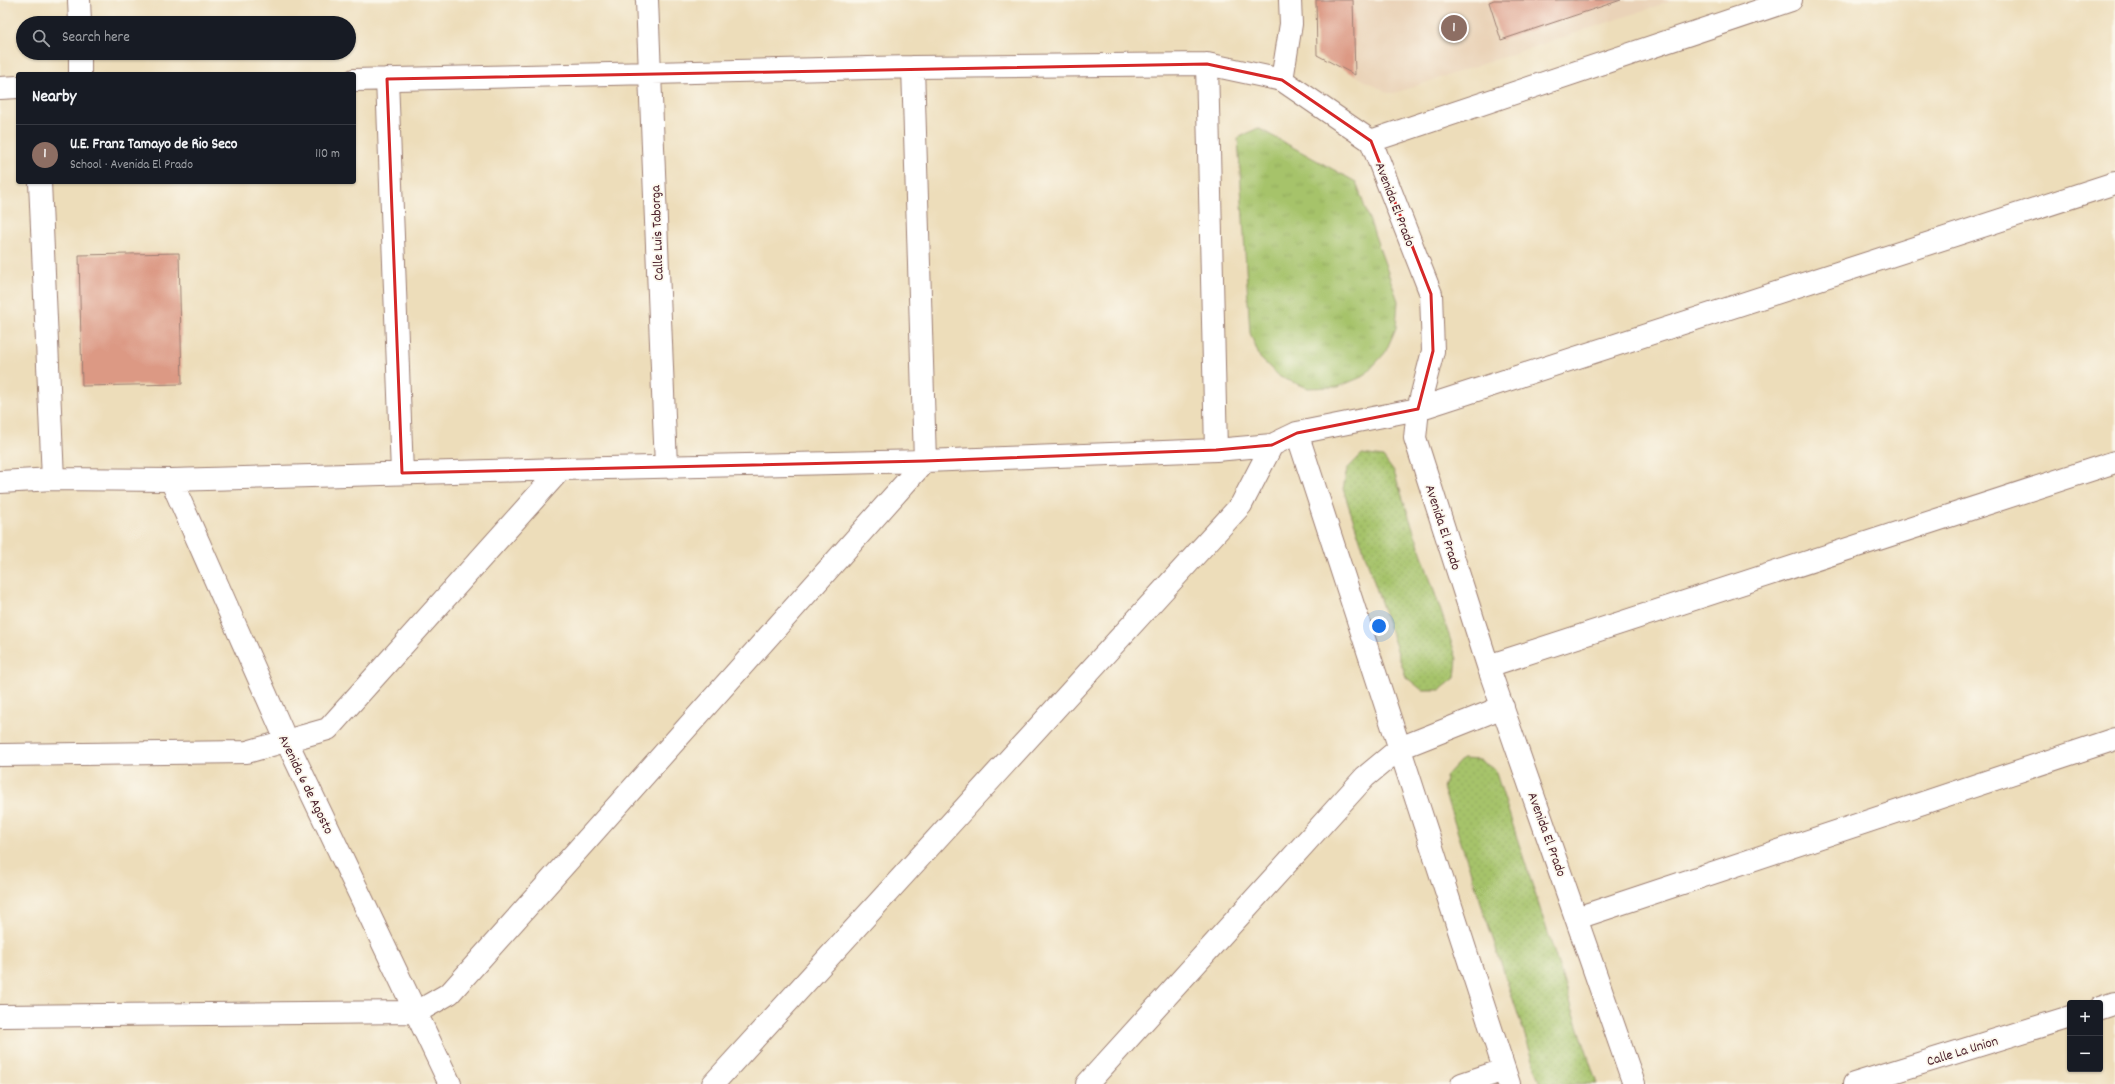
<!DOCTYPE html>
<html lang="en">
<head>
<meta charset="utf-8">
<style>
	:root { --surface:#171b24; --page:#242831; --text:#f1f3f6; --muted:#9ea1a6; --line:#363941; --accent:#d1495b }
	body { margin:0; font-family:Dekko,sans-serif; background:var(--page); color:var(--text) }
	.controls { position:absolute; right:12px; bottom:12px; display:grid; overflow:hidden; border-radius:4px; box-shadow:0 1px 3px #0004 }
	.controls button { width:36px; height:36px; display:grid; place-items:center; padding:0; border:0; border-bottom:1px solid var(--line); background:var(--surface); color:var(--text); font:20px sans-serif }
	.you { position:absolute; left:1379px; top:626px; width:14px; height:14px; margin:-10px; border:3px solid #fff; border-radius:50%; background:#1a73e8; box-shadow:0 0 0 6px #1a73e833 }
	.badge { display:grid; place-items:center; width:26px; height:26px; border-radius:50%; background:var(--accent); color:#fff; font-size:13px; font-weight:700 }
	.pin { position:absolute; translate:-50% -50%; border:2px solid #fff; box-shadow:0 1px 4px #0006 }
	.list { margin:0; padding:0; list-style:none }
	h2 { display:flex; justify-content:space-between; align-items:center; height:52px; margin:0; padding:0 16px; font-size:17px }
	h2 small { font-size:13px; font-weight:400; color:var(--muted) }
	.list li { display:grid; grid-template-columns:26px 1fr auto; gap:12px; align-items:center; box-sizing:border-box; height:60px; padding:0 16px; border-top:1px solid var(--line) }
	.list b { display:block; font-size:15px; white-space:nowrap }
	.list p { margin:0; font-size:13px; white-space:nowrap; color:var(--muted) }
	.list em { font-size:13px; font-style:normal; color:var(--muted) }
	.icon { flex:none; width:22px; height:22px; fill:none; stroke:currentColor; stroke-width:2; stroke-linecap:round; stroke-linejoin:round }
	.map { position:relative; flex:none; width:2115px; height:1084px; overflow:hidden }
	.search { position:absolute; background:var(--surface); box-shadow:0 1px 3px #0004; left:16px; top:16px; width:340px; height:44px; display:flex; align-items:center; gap:10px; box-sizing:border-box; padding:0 14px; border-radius:22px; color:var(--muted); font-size:15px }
	.panel { position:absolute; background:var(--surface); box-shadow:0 1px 3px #0004; left:16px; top:72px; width:340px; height:112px; border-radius:4px }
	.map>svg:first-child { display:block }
	.built { fill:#ead3b8 }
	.grass { fill:url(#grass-dots); stroke:#78714a }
	.park { fill:url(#park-tufts); stroke:#78714a }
	.building { fill:#dc9984 }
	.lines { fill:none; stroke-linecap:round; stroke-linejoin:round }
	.minor-casing { stroke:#9c7e72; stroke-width:24 }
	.minor { stroke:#fff; stroke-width:22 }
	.marked { fill:none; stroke:#d62828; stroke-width:3; stroke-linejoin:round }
	.labels { text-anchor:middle; stroke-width:3.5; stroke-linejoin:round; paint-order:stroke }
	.street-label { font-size:14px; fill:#4a1f2b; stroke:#fbf7ec }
</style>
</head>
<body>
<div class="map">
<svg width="2115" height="1084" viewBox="0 0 2115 1084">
	<defs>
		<pattern id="grass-dots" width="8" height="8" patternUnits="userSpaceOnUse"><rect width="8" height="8" fill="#a6c36a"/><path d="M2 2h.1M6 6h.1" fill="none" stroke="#90a75c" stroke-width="1.8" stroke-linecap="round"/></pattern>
		<pattern id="park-tufts" width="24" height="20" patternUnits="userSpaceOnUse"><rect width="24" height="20" fill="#a6c36a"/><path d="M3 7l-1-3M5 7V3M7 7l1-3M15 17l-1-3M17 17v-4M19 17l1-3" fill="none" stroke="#90a75c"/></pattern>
	</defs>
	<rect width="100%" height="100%" fill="#fbf7ec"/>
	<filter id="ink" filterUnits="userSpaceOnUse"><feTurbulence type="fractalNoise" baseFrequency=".025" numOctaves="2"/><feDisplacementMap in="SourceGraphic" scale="8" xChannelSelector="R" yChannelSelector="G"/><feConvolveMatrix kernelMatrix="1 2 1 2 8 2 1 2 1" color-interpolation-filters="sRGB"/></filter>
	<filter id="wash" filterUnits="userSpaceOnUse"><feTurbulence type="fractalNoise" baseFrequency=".012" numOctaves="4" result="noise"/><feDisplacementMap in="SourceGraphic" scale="16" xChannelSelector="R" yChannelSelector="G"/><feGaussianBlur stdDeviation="0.9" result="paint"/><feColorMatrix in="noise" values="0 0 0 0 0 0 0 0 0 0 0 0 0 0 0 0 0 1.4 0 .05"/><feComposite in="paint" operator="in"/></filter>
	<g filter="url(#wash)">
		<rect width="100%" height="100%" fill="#edddba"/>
		<path class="built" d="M1316,0H1675L1395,93H1388L1317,55Z"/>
		<path class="grass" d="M1362,454L1383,457L1394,472L1457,659L1455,678L1440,690H1422L1406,677L1343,489L1347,469Z
			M1462,759L1480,760L1495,770L1597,1084H1541L1443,788L1447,775Z"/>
		<path class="park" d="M1258,128L1356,182L1398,301L1396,328L1385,353L1364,376L1338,387L1308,388L1280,377L1260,358L1250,333L1238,138Z"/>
		<g id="blocks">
			<path class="building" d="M1316,0H1353L1355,75L1317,55Z
				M1494,0H1621L1501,40L1489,2Z
				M179,253L182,384L82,386L79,255Z"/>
		</g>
	</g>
	<g filter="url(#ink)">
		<use href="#blocks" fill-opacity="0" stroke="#9c7e72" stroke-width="1"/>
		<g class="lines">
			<g class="minor-casing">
				<path id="minor" d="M79,0L80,23
					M647,0L666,466
					M80,53V74
					M1207,64L1216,450
					M387,79L402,473
					M354,80L913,67L1207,64L1282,80L1371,141L1431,294L1433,351L1418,409L1415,438L1488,666L1634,1084
					M1282,80L1291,24L1290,0
					M0,88L18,87
					M1371,141L1791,0
					M40,182L53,479
					M1297,433L1509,1084
					M171,480L287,742L450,1084
					M0,482L53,479L171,480L561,469L925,461L1216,450L1272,445L1297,433L1418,409L2115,183
					M1488,666L2115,462
					M0,755L247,752L328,729L561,469
					M1577,918L2115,739
					M2100,1008L2115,1003
					M0,1016L417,1012L450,993L925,461L913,67
					M713,1084L1241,505L1272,445
					M1087,1084L1365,777L1400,748L1503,707
					M1462,1084L1504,1070
					M1854,1084L2070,1017"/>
			</g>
			<use href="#minor" class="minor"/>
		</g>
	</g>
	<path class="marked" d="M1207,64L1282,80L1371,141L1431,294L1433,351L1418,409L1297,433L1272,445L1216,450L925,461L402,473L387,79Z"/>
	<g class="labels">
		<g class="street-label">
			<text transform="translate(1396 204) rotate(69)" y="5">Avenida El Prado</text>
			<text transform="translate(656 233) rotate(-92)" y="5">Calle Luis Taborga</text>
			<text transform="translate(1444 527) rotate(72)" y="5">Avenida El Prado</text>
			<text transform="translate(307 784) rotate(64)" y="5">Avenida 6 de Agosto</text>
			<text transform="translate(1548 834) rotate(70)" y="5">Avenida El Prado</text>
			<text transform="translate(1962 1050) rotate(-17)" y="5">Calle La Union</text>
		</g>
	</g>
</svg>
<div class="controls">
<button>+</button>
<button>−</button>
</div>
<div class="you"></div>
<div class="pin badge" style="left:1454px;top:28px;background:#8d6e63">1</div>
<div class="search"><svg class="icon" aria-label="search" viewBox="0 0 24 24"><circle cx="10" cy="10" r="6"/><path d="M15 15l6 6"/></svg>Search here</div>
<section class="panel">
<h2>Nearby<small></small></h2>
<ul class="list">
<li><span class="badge" style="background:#8d6e63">1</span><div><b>U.E. Franz Tamayo de Rio Seco</b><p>School · Avenida El Prado</p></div><em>110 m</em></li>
</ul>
</section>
</div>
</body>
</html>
